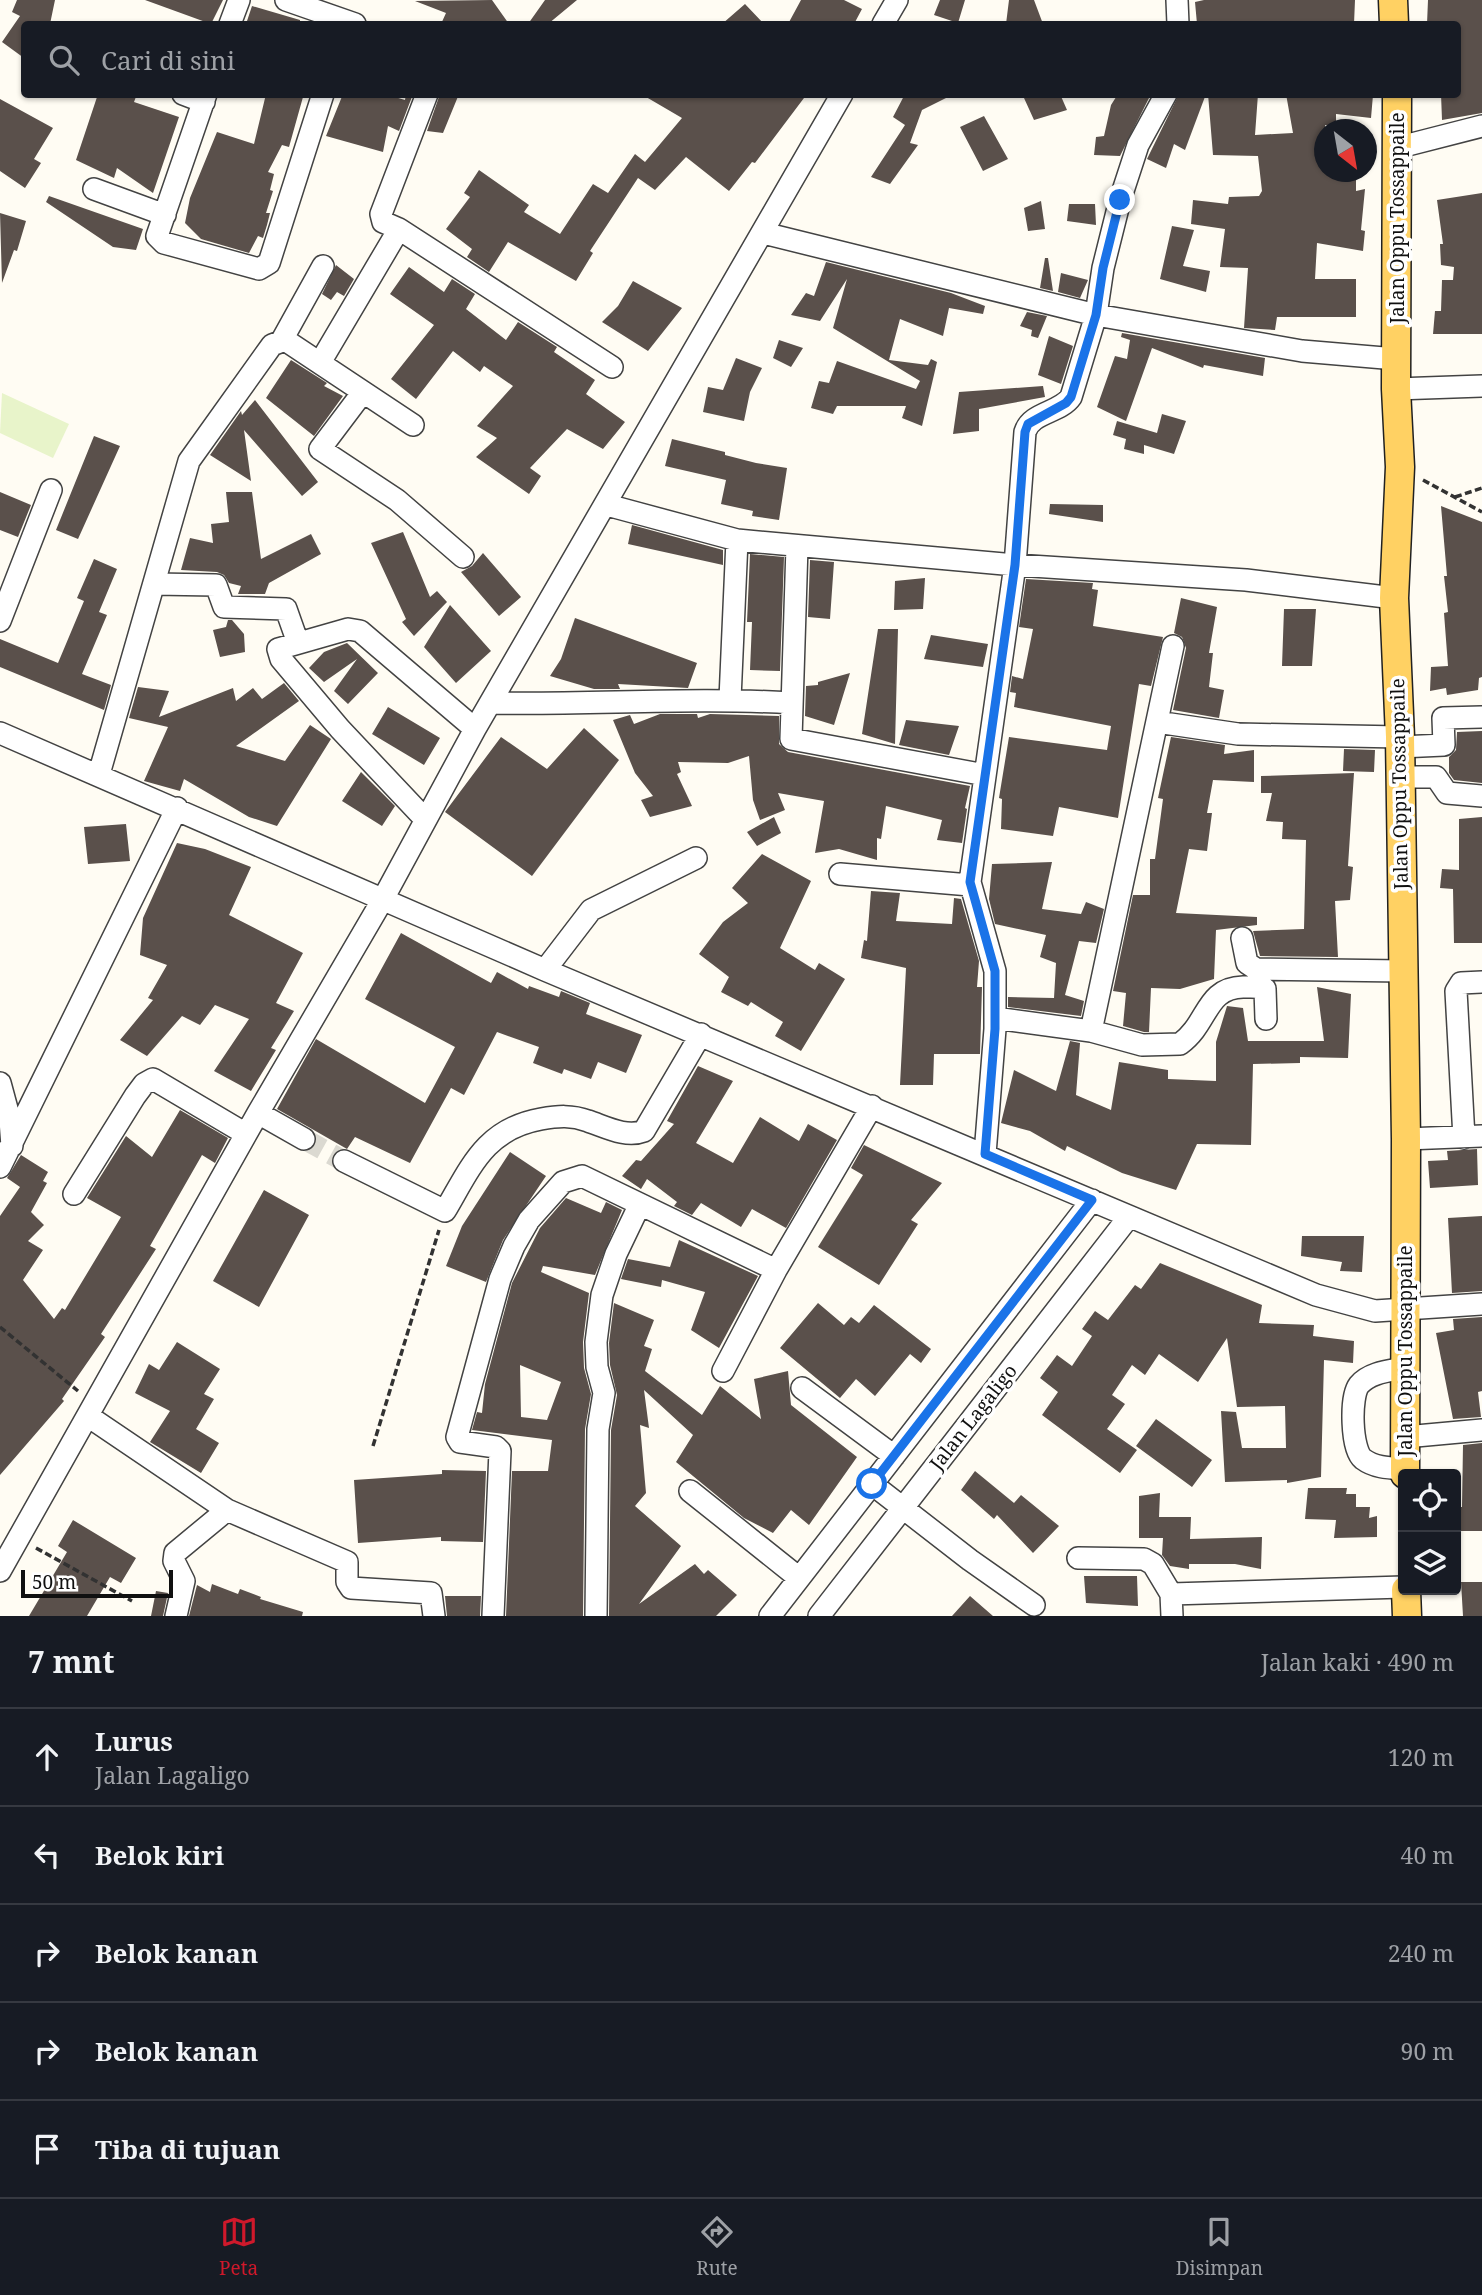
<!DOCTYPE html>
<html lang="id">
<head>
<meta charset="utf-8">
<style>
	:root { --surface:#171b24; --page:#242831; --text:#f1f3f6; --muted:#9ea1a6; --line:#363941; --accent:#cf192b }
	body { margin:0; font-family:"Noto Serif",serif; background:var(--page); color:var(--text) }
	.controls { position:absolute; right:21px; bottom:21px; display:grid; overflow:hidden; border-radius:7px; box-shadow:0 2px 5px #0004 }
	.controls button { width:63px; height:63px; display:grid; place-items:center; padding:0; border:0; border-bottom:2px solid var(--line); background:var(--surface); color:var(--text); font:35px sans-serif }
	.compass { position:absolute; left:1314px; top:119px; width:63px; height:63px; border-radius:50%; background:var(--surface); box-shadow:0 2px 5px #0004; rotate:149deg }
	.scale { position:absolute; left:21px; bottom:18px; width:152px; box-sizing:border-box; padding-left:7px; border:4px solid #101010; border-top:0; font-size:19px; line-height:24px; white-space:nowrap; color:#101010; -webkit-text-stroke:5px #fff; paint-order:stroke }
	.stop { position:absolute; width:21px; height:21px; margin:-16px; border:5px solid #1a73e8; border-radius:50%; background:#fff }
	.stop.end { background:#1a73e8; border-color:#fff; box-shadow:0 2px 7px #0008 }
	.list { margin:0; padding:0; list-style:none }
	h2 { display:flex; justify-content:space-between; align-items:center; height:91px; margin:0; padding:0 28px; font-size:30px }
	h2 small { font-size:23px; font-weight:400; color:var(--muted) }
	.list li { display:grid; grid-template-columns:46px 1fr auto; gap:21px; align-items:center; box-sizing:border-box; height:98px; padding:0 28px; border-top:2px solid var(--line) }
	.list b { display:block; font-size:26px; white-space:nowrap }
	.list p { margin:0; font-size:23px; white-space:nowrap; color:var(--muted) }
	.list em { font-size:23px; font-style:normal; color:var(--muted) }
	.icon { flex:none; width:38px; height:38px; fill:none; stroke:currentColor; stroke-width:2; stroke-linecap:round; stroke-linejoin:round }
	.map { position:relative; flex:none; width:1482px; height:1616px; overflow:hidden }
	.search { position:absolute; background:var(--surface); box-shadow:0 2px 5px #0004; left:21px; right:21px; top:21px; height:77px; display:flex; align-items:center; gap:18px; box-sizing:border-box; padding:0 24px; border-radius:7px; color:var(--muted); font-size:26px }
	.sheet { height:581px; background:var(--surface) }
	nav { display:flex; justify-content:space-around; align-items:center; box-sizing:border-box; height:98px; border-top:2px solid var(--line); background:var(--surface); font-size:19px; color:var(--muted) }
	nav a { display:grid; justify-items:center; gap:4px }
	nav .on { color:var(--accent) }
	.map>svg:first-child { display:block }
	.pitch { fill:#e8f4ca }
	.building { fill:#5a504b; fill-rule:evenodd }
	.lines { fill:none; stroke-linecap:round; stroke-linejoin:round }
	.minor-tunnel { stroke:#dbd9d1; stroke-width:21; stroke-dasharray:21 10; stroke-linecap:butt }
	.minor-casing { stroke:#434343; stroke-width:24 }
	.major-casing { stroke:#212121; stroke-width:31 }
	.path { stroke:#323232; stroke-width:3.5; stroke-dasharray:7 3.5; stroke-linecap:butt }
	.minor { stroke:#fff; stroke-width:21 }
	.major { stroke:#ffd163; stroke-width:28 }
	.route { stroke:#1a73e8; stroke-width:9 }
	.labels { text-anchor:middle; stroke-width:7; stroke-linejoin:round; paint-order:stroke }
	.street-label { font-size:19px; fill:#101010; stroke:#fff }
</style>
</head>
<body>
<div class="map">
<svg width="1482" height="1616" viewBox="0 0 1482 1616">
	<rect width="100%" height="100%" fill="#fffcf3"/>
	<path class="pitch" d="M2,393L69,424L53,458L0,433Z"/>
	<path class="building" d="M17,0H55L50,24H24V58L2,42L20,16L12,12Z
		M145,0H223L211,24Z
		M492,0L509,24H441L446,13L415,1Z
		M545,0H577L548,24H528Z
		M801,0H844L862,9L854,24H788Z
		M940,0H965L958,23L934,15Z
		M1009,0H1034L1043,24H1006Z
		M1204,0H1355L1354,24H1197L1195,2Z
		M1428,0H1482V113L1442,120L1441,94H1458V24H1427Z
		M745,4L764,24H722Z
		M252,6L300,20V24H246Z
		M98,94H137L134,102L179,117L153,193L117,168L114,178L76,160Z
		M266,94L303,97L289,147L282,145L268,172L274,174L270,190L273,191L266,213H270L267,225L263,238L258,236L249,253L201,239L185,223L190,198L217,132L254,144Z
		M343,94H385L405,100L406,94H413L399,131L388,126L383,152L326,136Z
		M440,94H459L443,133L427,131Z
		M641,94H807L755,163L752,162L729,191L686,157L655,190L638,178L590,251L593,253L576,281L508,242L489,272L467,257L472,249L446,229L470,197L464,193L479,170L529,205L524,212L560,234L593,184L608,193L635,154L645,162L682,118Z
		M905,94H954L922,110L910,143L918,145L890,184L871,177L905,125L893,117Z
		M1038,94H1060L1067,110L1034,120L1024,98Z
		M1118,94H1151L1120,156L1094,155L1096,137L1104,136L1111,105Z
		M1179,94H1206L1185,150L1174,144L1166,168L1147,159Z
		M1208,94H1258L1255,135L1293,133L1286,94L1373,95L1371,118L1336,114V126L1325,125V172H1356V191L1365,189L1361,230L1365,231L1363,251L1317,243L1315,279H1356V317H1277L1275,330L1244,328L1248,268L1220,267L1225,229L1191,224L1193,200L1228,204L1229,197L1259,196L1262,191L1258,156L1213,155Z
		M0,99L53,128L34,159L41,163L25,188L0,171Z
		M984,116L1008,159L983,171L960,127Z
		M1482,193V334H1433L1435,311H1441L1442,280H1453L1454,267L1441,265L1440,244H1443L1437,200Z
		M49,196L143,229L136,250L113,247L46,202Z
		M1041,201L1045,229L1028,231L1024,208Z
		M1069,204H1095L1096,225L1067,221Z
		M0,213L26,221L17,251L14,250L2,283Z
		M1172,226L1194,230L1183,266L1210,271L1206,292L1160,279Z
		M1045,258H1048L1053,291L1040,288Z
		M826,262L951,293L985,306L983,314L949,308L943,336L900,319L889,360L928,365L931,359L937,362L922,426L902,418L906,406H837L833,414L811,408L819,381L829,383L837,361L916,389L920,381L833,328L847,279L820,321L791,315L806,293L814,296Z
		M336,265L354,279L344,296L337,292L331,300L322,294Z
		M409,267L444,292L452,279L475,294L466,309L506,340L518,322L557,347L554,352L595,380L586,394L625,422L603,449L567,429L530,468L541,476L529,494L476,457L497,438L477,426L513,386L484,366L480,372L453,351L416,399L391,379L434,325L390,294Z
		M1061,273L1088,280L1080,298L1058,292Z
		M633,281L682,308L648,351L602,322L618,306Z
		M1027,312L1047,316L1038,338L1031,336L1032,330L1020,326Z
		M1122,333L1265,358L1263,376L1204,365L1203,368L1152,348L1126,421L1097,407L1115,356L1127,359L1130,340L1121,337Z
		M1049,336L1073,346L1061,384L1038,375Z
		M779,340L803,348L791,367L773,358Z
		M736,358L762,368L750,392L744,421L703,412L708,387L723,390Z
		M291,360L327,383L324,386L343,396L314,436L266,398Z
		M1043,386L1045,397L979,409V431L953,434L959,392Z
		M255,400L318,482L302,496L244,430L251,481L210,455L241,411L242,415Z
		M1162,414L1186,421L1174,454L1144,445V454L1124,449L1126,439L1113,435L1117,421L1157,433Z
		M94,436L120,446L78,539L56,530Z
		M672,439L725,452V455L756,463L787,468L779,520L752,516L753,511L721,504L726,480L665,466Z
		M0,492L31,505L18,537L0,530Z
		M226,492H252L261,559L311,534L321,554L269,583L265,594H238L241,586L229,583L224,575L217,572L181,570L190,538L213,543L211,524L229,522Z
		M1050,504L1103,505V522L1049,514Z
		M1441,506L1482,522V677L1479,678L1478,690L1447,695L1446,688L1430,691L1431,667L1448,666L1444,613L1448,612L1444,576H1447Z
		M632,525L723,550V565L628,544Z
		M403,532L430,597L437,591L447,602L414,636L402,622L406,619L371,543Z
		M483,553L521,597L499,616L461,572L472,566Z
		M750,554L784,557L780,671L750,670L752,622H747Z
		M94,559L117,569L99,612L107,615L82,674L111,685L104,710L0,667V639L58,663L84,601L77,598Z
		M810,560L834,562L830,619L808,617Z
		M925,578L923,609L894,610L895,581Z
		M1026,579L1093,583L1092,589L1098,590L1093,626L1163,637L1151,686L1139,684L1118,818L1059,807L1053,836L1001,829L1002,799L999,798L1009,737L1107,750L1111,726L1014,707L1016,693L1010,692L1012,676L1023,679L1033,629L1019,627Z
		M1181,598L1217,607L1209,653H1213L1209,687L1224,690L1219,718L1173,710L1186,648L1182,637L1174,633Z
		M450,605L491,651L456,683L424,647Z
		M1284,609H1316L1312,666H1282Z
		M575,618L697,663L688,688L618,684L620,689H594L550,676L561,659Z
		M228,620H232L244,634L245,652L220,657L213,630L226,627Z
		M878,629H898L895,744L862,734Z
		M931,635L988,644L983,667L924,659Z
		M347,643L378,673L348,704L334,691L357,659L324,682L309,668L324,652Z
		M850,673L834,725L805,716L806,686L818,685V682Z
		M284,683L299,701L236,746L285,761L310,725L331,739L277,826L249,817L184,779L180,791L144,781L168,727L129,718L138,687L169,691L159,717L233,688L236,701L253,688L262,699Z
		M388,707L440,738L424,765L372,734Z
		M660,714H697L698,718L710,714L779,716V744L788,752L970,786L965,808L967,809L962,843L937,840L942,820L886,806L881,839L877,838V860L839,849L815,853L824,801L778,793L785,810L760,820L753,800L749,756L728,763L678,762L681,772L677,774L692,806L650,817L641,800L653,796L635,773L613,720L630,715L634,724Z
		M906,720L959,726L949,755L899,745Z
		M584,728L619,760L532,876L445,812L501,737L547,769Z
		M1482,731V783L1454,780L1449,773V757L1456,750L1457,732Z
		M1171,737L1225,745L1224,754L1254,750V782L1213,780L1207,813H1212L1207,851L1189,849L1176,913L1257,917V925L1216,930L1214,979L1180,989L1151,988L1149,1032H1144L1123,1026L1126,993L1113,991L1133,895H1150V859H1155L1163,799L1158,798Z
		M1344,749L1375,750L1374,772L1343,771Z
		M361,772L395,806L382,826L342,801Z
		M1354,773L1348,866L1353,867L1350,900L1335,901L1338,957L1260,956L1253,931L1304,929L1306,840L1282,839L1283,822L1266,821L1272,793H1261V776Z
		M774,817L781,833L757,846L747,832Z
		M1482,817V943H1454L1453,889L1440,888L1442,869L1459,870V819Z
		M126,824L130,861L88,864L84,827Z
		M177,843L205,849L251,867L229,915L303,953L276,1003L294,1011L271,1048L276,1050L251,1091L214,1071L249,1019L215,1005L200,1025L182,1016L147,1056L120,1040L153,1000L148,998L167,965L140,955L143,918Z
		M762,854L811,881L780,948L815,970L819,963L845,979L801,1051L775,1036L783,1022L751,1002L748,1006L721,992L729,977L699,954L723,922L748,903L732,888Z
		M1052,862L1042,909L1081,914L1086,902L1104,909L1096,943L1079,941L1065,995L1084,1001L1081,1016L1008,1007V997L1054,998L1056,963L1040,957L1046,935L995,924L989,899L992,864Z
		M871,891L900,893L896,921L952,924L954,898L961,899L979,961L977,987H982L980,1054H934L933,1085H900L906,968L861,958L864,940L867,941Z
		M401,933L491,983L497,972L528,989L529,986L559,997L561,991L590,1003L586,1014L642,1035L626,1073L598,1062L591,1079L564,1069L562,1074L533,1063L539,1047L497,1032L464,1095L451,1088L410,1163L355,1137L347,1149L277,1109L316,1039L425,1103L455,1047L365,999Z
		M1317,987L1351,994L1348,1058L1300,1057V1063L1253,1064L1251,1145L1197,1144L1176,1190L1122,1173L1067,1146L1065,1151L1030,1131L1001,1123L1014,1070L1056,1091L1070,1041L1080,1043L1076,1095L1111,1110L1119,1062L1168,1070V1079L1216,1081V1042L1227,1006L1243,1008L1248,1041H1324Z
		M698,1066L733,1081L696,1143L733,1163L760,1117L799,1141L808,1124L837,1140L786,1228L752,1209L741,1227L701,1203L692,1215L674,1206L677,1202L647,1179L641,1189L622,1176L636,1160L641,1161L674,1124L667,1121Z
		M180,1110L228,1138L215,1163L202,1155L150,1246L156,1249L101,1334L105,1337L62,1399L64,1401L0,1475V1216L20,1187L7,1178L21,1155L48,1172L43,1181L47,1183L31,1212L44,1225L28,1241L43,1250L23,1280L54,1319L62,1308L65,1310L121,1217L87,1198L126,1136L152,1157Z
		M864,1145L942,1183L911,1220L918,1224L879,1285L818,1247L863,1175L851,1168Z
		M1477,1149L1478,1185L1430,1188L1428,1161L1448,1160L1447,1151Z
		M510,1152L546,1176L503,1240L486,1282L446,1266L462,1226Z
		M264,1190L309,1215L259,1307L213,1281Z
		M566,1198L601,1213L606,1202L622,1210L595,1275L543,1266L541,1272L589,1293L583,1342L584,1368L591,1394L585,1429L583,1616H506L512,1471H548L552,1440L472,1430L477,1412L482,1413L485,1384L512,1283L540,1228ZM520,1365L561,1382L547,1420L521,1417Z
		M1482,1216V1291L1452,1293L1448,1218Z
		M1302,1236H1364L1362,1272L1340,1271L1342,1262L1301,1256Z
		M679,1240L758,1276L719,1348L691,1330L705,1292L662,1280L661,1287L621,1279L628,1259L670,1267Z
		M1160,1263L1262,1305L1259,1323L1314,1325L1313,1336L1354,1341L1353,1363L1324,1360L1321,1477L1287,1483V1480L1225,1482L1221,1411L1236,1412L1242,1448H1286L1285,1406L1237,1407L1227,1338L1198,1382L1159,1354L1145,1375L1132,1365L1112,1395L1125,1404L1107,1429L1137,1450L1120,1473L1042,1415L1058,1392L1040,1378L1057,1355L1072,1366L1092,1336L1082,1329L1095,1311L1108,1320L1135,1285L1141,1289Z
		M614,1303L654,1320L644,1346L652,1349L645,1371L702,1415L720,1386L761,1419L754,1379L788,1371L791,1405L857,1457L809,1525L791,1510L773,1533L744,1518L676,1462L693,1435L644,1390L649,1428L640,1425L646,1493L635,1506L681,1546L639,1604L695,1564L704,1574L708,1570L737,1595L716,1616H609L611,1430L617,1395L610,1365L609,1343Z
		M818,1303L844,1325L851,1317L859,1323L874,1305L931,1349L921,1363L910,1354L875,1396L856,1379L840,1398L780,1348Z
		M1482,1317V1391L1478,1392L1481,1417L1453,1419L1436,1333L1454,1330L1453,1319Z
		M177,1342L220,1369L204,1394L214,1399L196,1429L219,1443L201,1473L150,1442L170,1411L135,1393L149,1364L159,1370Z
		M1156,1419L1212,1460L1192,1487L1136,1446Z
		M1482,1443V1531H1456V1507H1462L1463,1445Z
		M442,1470L486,1471L483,1542L441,1541V1537L358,1543L354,1480L442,1474Z
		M975,1471L1014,1503L1021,1495L1059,1526L1033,1553L997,1515L994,1519L961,1490Z
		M1308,1488H1347L1346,1494H1356V1507H1370L1369,1518L1377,1516V1537L1334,1538L1336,1520L1305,1519Z
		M1160,1493L1159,1517H1191L1190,1539L1262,1537L1261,1569L1235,1564H1189V1569L1170,1566L1162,1555L1163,1538H1139V1496Z
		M73,1520L136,1558L121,1583L110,1577L87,1616H29L67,1552L58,1546Z
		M1084,1576H1137L1138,1606L1086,1603Z
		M1461,1582H1482V1616H1463Z
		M212,1584L238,1594L240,1589L261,1597L260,1599L303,1612L302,1616H189L197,1585L210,1592Z
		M156,1591L168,1593L163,1616H151Z
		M445,1596H481L480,1616H447Z
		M970,1596L993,1616H952Z"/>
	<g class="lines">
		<path class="minor-tunnel" d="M304,1139L344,1161"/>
		<g class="minor-casing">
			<path id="minor" d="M286,0L355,24
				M1177,0L1178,24
				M230,24L239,0
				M883,24L897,0
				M183,94L204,102
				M206,94L157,236L164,243L259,269L269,263L323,94
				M1400,147L1482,126
				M94,189L165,215
				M399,229L383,222L381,214L427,94
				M763,233L1096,315L1302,351L1396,359
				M282,340L323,266
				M321,361L399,229L612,367
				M1396,389L1482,386
				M363,392L320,449L397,500L463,557
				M607,505L737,540
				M797,546L791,739L985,775
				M154,584L216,585L224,607L286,609L298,643
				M0,621L51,490
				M730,699L737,540L1015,565L1246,580L1394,598
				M491,703C591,705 692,697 792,703
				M1157,722L1238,734L1400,737
				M0,733L545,970L1316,1295L1375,1311L1482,1304
				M1400,747L1444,745L1443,718L1482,717
				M99,774L189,461L272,345L285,340L413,425
				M1401,777H1436L1447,793L1482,796
				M424,818L340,729L281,659L278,649L348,629L360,631L475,729
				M840,874L970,885
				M1242,938L1247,963L1256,969L1403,971
				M545,970L591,910L696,858
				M995,1018L1091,1031L1173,646
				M1091,1031L1142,1045L1180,1044C1209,1023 1205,988 1243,987C1251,987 1258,986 1265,989L1266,1019
				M0,1083L10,1120L12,1146
				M258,1113L304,1139
				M1464,1138L1456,991L1461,983L1482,982
				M1406,1139L1482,1136
				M985,1154L995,1029V971L970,882L1015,565L1025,432C1031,412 1060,413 1071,397L1096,315L1103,268L1120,200L1138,145L1166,94
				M344,1161L445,1211C471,1167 485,1129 541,1119C558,1116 572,1115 588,1121C606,1127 626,1138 644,1131L701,1034
				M0,1167L177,808
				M74,1194L135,1096L144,1084L153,1079L246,1134
				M1405,1368C1390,1371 1370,1372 1359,1385C1350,1397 1351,1449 1363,1459C1375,1468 1390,1468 1405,1469
				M723,1371L776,1270L872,1106
				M802,1388L894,1456
				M88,1416L227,1510L347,1562V1582L351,1588L431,1593L434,1616
				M1405,1437L1482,1430
				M872,1484L970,1560L1034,1605
				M690,1491L799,1578
				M1078,1558L1144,1559L1153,1564L1171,1594
				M0,1571L258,1113L383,899L475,729L842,94
				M176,1616L184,1581L174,1561L175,1553L227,1510
				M493,1616L500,1451L496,1447L460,1442L457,1437L500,1279L514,1246L529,1220L563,1182L582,1176L776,1270
				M596,1616L598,1429L604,1393L597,1367L596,1342L602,1295L616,1254L639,1206
				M770,1616L1092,1200
				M819,1616L1128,1218
				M1172,1616L1171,1594L1403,1587"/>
		</g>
		<g class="major-casing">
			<path id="major" d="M1393,0L1394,24
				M1397,94L1396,389L1400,467L1394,598L1400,737L1406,1139L1405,1474
				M1406,1590L1407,1616"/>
		</g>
		<path class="path" d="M1423,480L1482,512
			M1455,497L1482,488
			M0,1327L78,1391
			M373,1446L439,1230
			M36,1548L132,1601"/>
		<use href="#minor" class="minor"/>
		<use href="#major" class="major"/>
	</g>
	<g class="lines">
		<path class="route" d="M872,1484L1092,1200L985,1154L995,1029V971L970,882L1015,565L1025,432L1028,424L1066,403L1071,397L1096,315L1103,268L1120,200"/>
	</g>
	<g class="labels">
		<g class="street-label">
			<text transform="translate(1397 218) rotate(-90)" y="7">Jalan Oppu Tossappaile</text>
			<text transform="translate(1399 784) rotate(-91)" y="7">Jalan Oppu Tossappaile</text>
			<text transform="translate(1405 1351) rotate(-90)" y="7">Jalan Oppu Tossappaile</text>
			<text transform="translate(973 1417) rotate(-52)" y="7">Jalan Lagaligo</text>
		</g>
	</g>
</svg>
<div class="controls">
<button><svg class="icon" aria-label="locate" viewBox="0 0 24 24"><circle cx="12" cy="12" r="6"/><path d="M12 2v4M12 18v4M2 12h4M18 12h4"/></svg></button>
<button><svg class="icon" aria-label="layers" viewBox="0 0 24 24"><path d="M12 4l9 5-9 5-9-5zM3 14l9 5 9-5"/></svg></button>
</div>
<svg class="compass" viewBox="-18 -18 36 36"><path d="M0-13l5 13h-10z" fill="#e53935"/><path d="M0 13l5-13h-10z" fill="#9ea1a6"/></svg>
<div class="scale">50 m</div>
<div class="stop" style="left:872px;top:1484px"></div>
<div class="stop end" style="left:1120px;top:200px"></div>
<div class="search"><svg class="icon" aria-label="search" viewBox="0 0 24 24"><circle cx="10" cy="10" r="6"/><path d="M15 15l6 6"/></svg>Cari di sini</div>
</div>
<section class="sheet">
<h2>7 mnt<small>Jalan kaki · 490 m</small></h2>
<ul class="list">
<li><svg class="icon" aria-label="ahead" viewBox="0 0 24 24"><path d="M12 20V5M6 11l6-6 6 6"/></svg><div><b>Lurus</b><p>Jalan Lagaligo</p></div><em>120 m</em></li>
<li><svg class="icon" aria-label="left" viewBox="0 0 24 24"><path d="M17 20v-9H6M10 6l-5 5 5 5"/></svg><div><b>Belok kiri</b></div><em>40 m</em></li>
<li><svg class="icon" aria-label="right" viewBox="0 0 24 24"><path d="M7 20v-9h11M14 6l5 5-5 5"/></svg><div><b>Belok kanan</b></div><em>240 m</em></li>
<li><svg class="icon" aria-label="right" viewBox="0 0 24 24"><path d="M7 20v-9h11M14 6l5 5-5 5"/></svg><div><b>Belok kanan</b></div><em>90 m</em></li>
<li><svg class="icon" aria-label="arrive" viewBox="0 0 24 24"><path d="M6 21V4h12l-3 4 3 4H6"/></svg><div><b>Tiba di tujuan</b></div></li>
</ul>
</section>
<nav>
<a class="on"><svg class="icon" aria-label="map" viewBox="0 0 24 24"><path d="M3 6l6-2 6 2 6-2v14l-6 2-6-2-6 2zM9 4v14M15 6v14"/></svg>Peta</a>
<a><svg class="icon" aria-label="directions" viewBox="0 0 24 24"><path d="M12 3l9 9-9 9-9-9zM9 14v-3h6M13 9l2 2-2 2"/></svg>Rute</a>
<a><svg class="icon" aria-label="saved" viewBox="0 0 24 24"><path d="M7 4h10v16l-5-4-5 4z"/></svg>Disimpan</a>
</nav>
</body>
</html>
